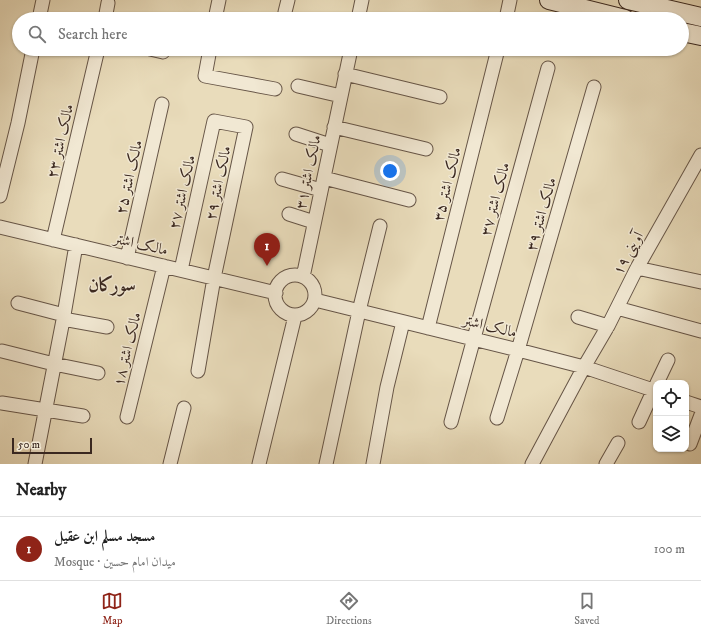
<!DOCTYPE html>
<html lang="en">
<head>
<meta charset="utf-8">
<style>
	:root { --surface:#fff; --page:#f6f6f6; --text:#222; --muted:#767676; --line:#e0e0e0; --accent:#8f2418 }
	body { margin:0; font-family:"IM FELL DW Pica",Amiri,serif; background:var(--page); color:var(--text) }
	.controls { position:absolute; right:12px; bottom:12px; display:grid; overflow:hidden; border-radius:8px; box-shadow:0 1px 3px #0004 }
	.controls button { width:36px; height:36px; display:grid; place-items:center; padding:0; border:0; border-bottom:1px solid var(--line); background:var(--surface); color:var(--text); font:20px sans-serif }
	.scale { position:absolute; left:12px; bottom:10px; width:80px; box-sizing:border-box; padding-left:4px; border:2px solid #3a2820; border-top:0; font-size:11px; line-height:14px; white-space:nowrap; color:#3a2820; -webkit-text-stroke:3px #f1e8d3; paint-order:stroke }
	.you { position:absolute; left:390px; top:171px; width:14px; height:14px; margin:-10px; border:3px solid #fff; border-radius:50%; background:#1a73e8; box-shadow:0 0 0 6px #1a73e833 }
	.badge { display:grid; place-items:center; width:26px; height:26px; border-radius:50%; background:var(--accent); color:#fff; font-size:13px; font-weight:700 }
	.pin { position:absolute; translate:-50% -33px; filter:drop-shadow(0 1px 2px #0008) }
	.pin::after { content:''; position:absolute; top:21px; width:14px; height:12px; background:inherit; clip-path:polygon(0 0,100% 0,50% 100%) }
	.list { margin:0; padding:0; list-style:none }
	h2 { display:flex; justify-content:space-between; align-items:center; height:52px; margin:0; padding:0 16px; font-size:17px }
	h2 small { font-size:13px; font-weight:400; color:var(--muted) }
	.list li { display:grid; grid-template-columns:26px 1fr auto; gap:12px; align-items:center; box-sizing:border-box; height:64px; padding:0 16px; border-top:1px solid var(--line) }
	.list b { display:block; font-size:15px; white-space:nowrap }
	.list p { margin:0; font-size:13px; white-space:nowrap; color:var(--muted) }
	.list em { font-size:13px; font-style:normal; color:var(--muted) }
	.icon { flex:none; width:22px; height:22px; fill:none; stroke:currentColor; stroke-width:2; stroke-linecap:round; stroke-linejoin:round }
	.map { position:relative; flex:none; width:701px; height:464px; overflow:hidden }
	.search { position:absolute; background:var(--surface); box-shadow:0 1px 3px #0004; left:12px; right:12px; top:12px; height:44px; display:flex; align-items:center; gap:10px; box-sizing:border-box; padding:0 14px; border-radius:22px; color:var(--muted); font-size:15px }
	.sheet { height:116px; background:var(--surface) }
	nav { display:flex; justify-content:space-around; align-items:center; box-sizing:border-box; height:56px; border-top:1px solid var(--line); background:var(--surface); font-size:11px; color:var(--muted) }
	nav a { display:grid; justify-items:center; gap:2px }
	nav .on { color:var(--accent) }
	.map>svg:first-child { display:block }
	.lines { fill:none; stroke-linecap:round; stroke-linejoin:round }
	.minor-casing { stroke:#665547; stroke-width:15 }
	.secondary-casing { stroke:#3a2820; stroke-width:20 }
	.minor { stroke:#f1e8d3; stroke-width:13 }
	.secondary { stroke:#f1e8d3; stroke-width:18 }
	.labels { text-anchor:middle; stroke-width:3; stroke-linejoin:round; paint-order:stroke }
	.street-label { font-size:15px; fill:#3a2820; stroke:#f1e8d3 }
	.district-label { font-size:19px; font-weight:bold; fill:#3a2820; stroke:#f1e8d3 }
</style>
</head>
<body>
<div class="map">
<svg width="701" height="464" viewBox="0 0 701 464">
	<rect width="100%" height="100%" fill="#e9dcbb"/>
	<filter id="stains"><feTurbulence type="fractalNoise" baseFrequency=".005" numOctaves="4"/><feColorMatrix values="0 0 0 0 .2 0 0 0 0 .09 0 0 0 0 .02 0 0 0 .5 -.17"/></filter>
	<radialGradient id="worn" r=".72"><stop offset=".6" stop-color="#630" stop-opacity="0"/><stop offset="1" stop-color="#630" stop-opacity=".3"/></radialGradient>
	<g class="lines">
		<g class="minor-casing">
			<path id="minor" d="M285,12L288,0
				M39,19L43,0
				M105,19L108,3
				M215,19L219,0
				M358,19L362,0
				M506,19L510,0
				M150,49L163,52
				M210,49L205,76L275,89
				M345,74L440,97
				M298,86L341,96
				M334,127L426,149
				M296,134L330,145
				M324,178L409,200
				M282,179L321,190
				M0,196L18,123L33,49
				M289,214L314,222
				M0,227L276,293
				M53,240L98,49
				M127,258L162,104
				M637,268L701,282
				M181,270L214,121L246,127L214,278L198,371
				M275 295a20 20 0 1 1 40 0a20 20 0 1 1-40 0Z
				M303,277L351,49
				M315,300L518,350L584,367L656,391
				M18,303L64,315
				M617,308L701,331
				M578,317L608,326
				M63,319L107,327
				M428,328L498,49
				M2,351L54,364L98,373
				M657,383L668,360
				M686,402L701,407
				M2,403L83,416
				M127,417L164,266
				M497,418L518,350L594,87
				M451,422L548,68
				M639,422L656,385
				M690,444L701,415
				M35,464L64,315L76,245
				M170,464L184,408
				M259,464L295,316
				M326,464L359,311L380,226
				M373,464L387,387L403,322
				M532,464L584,367L608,326L637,268L701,155
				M606,464L618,443"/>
		</g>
		<g class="secondary-casing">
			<path id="secondary" d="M549,0L625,19
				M628,0L701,17
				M682,32L701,36"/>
		</g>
		<use href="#minor" class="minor"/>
		<use href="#secondary" class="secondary"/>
	</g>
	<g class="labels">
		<g class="street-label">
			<text transform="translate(60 141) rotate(-77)" y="5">مالک اشتر ۲۳</text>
			<text transform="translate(308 172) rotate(-78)" y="5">مالک اشتر ۳۱</text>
			<text transform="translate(129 177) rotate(-77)" y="5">مالک اشتر ۲۵</text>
			<text transform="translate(218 183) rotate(-78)" y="5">مالک اشتر ۲۹</text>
			<text transform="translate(447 184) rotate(-76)" y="5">مالک اشتر ۳۵</text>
			<text transform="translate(182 192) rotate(-77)" y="5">مالک اشتر ۲۷</text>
			<text transform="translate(495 199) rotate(-75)" y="5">مالک اشتر ۳۷</text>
			<text transform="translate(541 214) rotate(-74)" y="5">مالک اشتر ۳۹</text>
			<text transform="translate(141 244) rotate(13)" y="5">مالک اشتر</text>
			<text transform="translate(628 253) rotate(-61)" y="5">آوینی ۱۹</text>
			<text transform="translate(490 326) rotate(14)" y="5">مالک اشتر</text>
			<text transform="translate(127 349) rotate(-76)" y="5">مالک اشتر ۱۸</text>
		</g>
		<g class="district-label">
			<text x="112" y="291">سورکان</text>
		</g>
	</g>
	<rect width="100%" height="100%" filter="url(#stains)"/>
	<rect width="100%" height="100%" fill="url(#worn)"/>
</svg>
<div class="controls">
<button><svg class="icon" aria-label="locate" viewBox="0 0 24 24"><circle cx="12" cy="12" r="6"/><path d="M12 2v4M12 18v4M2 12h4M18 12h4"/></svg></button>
<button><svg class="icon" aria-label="layers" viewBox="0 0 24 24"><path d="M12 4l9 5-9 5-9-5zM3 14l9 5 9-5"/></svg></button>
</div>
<div class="scale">50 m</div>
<div class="you"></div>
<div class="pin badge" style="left:267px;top:266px">1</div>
<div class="search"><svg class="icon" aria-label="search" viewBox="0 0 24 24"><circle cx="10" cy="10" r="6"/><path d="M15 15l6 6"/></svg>Search here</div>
</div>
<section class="sheet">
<h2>Nearby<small></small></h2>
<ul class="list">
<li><span class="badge">1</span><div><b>مسجد مسلم ابن عقیل</b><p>Mosque · میدان امام حسین</p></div><em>100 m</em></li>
</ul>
</section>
<nav>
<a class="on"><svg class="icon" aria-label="map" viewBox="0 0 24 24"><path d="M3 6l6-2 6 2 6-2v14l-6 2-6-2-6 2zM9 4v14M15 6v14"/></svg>Map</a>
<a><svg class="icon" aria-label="directions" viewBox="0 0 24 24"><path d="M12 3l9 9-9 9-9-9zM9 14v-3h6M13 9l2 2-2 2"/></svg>Directions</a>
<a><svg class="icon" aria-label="saved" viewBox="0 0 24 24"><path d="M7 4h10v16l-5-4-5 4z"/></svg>Saved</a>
</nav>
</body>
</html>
